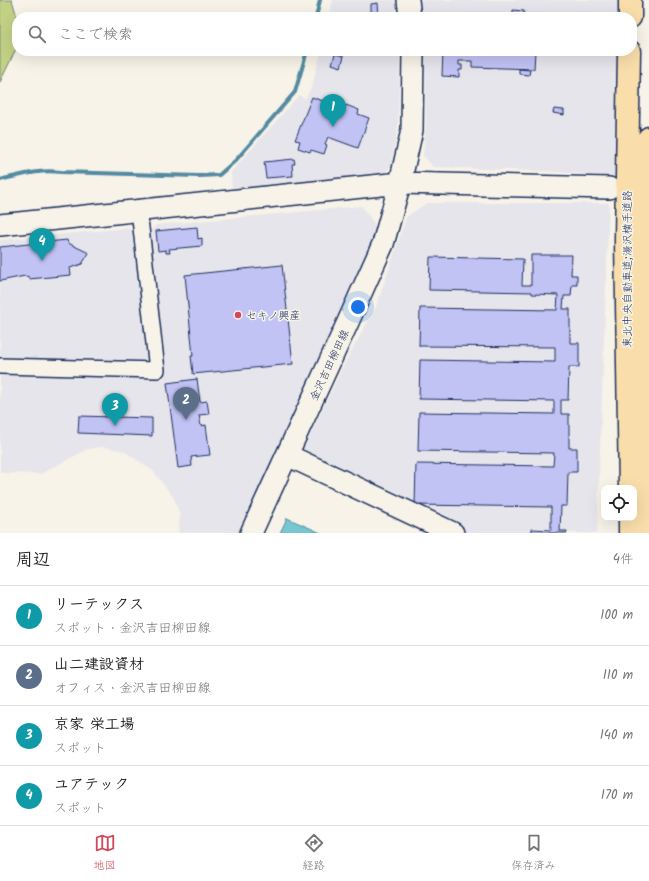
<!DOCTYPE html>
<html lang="ja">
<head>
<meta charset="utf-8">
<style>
	:root { --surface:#fff; --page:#f2f2f2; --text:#222; --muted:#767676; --line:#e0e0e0; --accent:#d1495b }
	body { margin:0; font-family:Kalam,"Klee One",sans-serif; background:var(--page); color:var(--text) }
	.controls { position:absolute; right:12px; bottom:12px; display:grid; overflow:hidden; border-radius:8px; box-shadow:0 4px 16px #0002 }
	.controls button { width:36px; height:36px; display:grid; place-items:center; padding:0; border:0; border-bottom:1px solid var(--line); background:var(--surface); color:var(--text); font:20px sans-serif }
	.you { position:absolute; left:358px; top:307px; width:14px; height:14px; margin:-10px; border:3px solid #fff; border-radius:50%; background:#1a73e8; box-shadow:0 0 0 6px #1a73e833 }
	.badge { display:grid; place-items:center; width:26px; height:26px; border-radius:50%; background:var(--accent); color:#fff; font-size:13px; font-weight:700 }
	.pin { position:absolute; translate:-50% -33px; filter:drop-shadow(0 1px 2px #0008) }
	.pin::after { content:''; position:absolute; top:21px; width:14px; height:12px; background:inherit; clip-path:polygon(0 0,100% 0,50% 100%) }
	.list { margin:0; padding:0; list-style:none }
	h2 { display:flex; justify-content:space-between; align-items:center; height:52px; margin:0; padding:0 16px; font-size:17px }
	h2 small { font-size:13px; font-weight:400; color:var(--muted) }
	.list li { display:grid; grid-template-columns:26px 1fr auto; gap:12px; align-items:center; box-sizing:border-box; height:60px; padding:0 16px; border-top:1px solid var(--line) }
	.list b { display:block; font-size:15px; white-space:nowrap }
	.list p { margin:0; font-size:13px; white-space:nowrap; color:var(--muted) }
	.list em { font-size:13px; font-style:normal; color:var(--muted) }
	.icon { flex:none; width:22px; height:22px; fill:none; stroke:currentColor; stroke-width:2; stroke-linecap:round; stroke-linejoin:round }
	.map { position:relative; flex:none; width:649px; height:533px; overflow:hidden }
	.search { position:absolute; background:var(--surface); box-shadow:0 4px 16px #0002; left:12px; right:12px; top:12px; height:44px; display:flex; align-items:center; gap:10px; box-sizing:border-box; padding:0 14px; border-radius:16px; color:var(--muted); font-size:15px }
	.sheet { height:292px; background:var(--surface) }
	nav { display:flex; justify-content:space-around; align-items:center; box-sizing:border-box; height:56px; border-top:1px solid var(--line); background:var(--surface); font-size:11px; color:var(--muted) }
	nav a { display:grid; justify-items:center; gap:2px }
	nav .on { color:var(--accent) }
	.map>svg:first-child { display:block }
	.built { fill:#e7e5ec }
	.green { fill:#c3d185; stroke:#6f8072 }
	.water { fill:#77c7d0; stroke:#528aa2 }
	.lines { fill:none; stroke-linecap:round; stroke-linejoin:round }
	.stream { stroke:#528aa2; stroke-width:4 }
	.building { fill:#c2c3f5; stroke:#1b2f5e }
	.street-casing { stroke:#1b2f5e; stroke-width:18 }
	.secondary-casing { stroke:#1b2f5e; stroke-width:24 }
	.highway-casing { stroke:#1b2f5e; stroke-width:25 }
	.street { stroke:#f7f3e8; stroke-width:15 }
	.secondary { stroke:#f7f3e8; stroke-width:21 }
	.highway { stroke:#f9deab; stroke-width:22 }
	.poi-dot { fill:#d1495b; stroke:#f7f3e8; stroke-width:1.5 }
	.labels { text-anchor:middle; stroke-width:3; stroke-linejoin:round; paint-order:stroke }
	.street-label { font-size:11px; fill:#1b2f5e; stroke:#f7f3e8 }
	.poi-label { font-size:11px; fill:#1b2f5e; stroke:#f7f3e8; text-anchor:start }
</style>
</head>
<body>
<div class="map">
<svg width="649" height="533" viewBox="0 0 649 533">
	<rect width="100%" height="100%" fill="#f7f3e8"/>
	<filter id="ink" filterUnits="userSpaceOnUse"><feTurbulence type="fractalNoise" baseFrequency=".025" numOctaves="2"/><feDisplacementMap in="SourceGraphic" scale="8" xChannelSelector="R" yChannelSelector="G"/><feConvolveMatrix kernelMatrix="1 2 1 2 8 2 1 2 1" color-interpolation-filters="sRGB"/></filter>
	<g filter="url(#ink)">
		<path class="built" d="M333,0H396L398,17H329Z
			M420,0H620V17H422Z
			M321,51H400L398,127L391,166L387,171L378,176L232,192L231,172L299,95L305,99L312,86Z
			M425,51H618L616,177L558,172L433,167L423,155L426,119Z
			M427,203H609L597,533H431L293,470L345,362L376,307L397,245L406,217Z
			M362,206L378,229L351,295L242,533H178L180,516L174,498L153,471L124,451L103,447L88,449L40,474L0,473V374L164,379L150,231L156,225Z
			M128,228L134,233L147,358L140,363L0,358V240Z"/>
		<path class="green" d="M0,0H12L17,17V47L0,82Z"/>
		<path class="water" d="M287,518L321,533H280Z"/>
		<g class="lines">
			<path class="stream" d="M316,17L320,0
				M0,180C22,175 39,169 61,172L199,176L219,175L236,160L295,92L307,51"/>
		</g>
		<path class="building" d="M378,3L379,17H371V4Z
			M513,10L524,11L523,17H513Z
			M443,51H535L534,69L472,67V61H459V65H462V70H459V77L442,76Z
			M335,54L344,56L341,67L332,64Z
			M519,69L530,70L529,75L519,74Z
			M312,97L344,109L346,105L359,110L358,114L369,118L358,148L328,137L325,144L327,145L324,154L311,150L310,152L298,148L300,141L295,140Z
			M554,109L564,110V115L553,113Z
			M294,159L295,164H292L293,176L266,178L264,162Z
			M197,227L198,239L202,238V246L169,249L170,253H166V250L158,251L156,231Z
			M67,240L68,243L89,253L82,264L70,268L71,275L29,279V277L25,276L0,281V247Z
			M531,255H572L571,275H577V285H572L571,296H564L563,309H570V343H579V367H569L568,400H561V414H569V448H577V472H568L567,506H561L560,531H567V533H532V529L551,530V507L415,505L416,464L553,466L554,453L418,451L419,412L554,414V401L419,399L420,360L555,362V347L419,346L420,308L557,310L558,295L532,294V292L429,290L430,257L523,259L522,285H531Z
			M282,265L293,364L193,374L191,356H193L185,275Z
			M197,379L200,402L207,401L209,414L199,415L201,426L206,425L210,455L191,457L192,466L178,468L167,383Z
			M79,416L152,418V436L78,433Z"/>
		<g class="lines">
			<g class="street-casing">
				<path id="street" d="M0,366L157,370L139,210"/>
			</g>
			<g class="secondary-casing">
				<path id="secondary" d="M408,0L410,17
					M0,225L400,183L609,188
					M287,455L453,533
					M251,533L348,322L383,244L400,183L412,130L413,51"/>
			</g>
			<g class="highway-casing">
				<path id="highway" d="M630,17V0
					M629,51L626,240L630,488
					M630,518V533
					M647,533V240L649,138"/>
			</g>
			<use href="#street" class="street"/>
			<use href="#secondary" class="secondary"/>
			<use href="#highway" class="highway"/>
		</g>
	</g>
	<circle class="poi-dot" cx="238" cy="315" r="4"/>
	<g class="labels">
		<g class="street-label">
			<text transform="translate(627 269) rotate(-90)" y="4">東北中央自動車道;湯沢横手道路</text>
			<text transform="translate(329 365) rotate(-65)" y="4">金沢吉田柳田線</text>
		</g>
		<g class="poi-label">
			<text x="246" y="319">セキノ興産</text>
		</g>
	</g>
</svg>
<div class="controls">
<button><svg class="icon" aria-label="locate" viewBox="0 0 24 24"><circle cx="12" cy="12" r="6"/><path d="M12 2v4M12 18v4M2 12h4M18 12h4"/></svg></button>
</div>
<div class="you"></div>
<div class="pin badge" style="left:333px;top:127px;background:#0f9aa8">1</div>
<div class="pin badge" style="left:186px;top:420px;background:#5c6f8a">2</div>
<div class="pin badge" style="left:115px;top:426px;background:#0f9aa8">3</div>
<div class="pin badge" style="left:42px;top:261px;background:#0f9aa8">4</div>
<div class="search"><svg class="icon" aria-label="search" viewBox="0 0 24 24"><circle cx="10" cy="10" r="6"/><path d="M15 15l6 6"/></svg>ここで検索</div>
</div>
<section class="sheet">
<h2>周辺<small>4件</small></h2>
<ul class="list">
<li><span class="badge" style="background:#0f9aa8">1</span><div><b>リーテックス</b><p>スポット · 金沢吉田柳田線</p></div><em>100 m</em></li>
<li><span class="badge" style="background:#5c6f8a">2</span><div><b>山二建設資材</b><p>オフィス · 金沢吉田柳田線</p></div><em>110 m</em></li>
<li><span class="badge" style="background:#0f9aa8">3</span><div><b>京家 栄工場</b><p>スポット</p></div><em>140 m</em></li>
<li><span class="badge" style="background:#0f9aa8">4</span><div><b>ユアテック</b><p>スポット</p></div><em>170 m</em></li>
</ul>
</section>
<nav>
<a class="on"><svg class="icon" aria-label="map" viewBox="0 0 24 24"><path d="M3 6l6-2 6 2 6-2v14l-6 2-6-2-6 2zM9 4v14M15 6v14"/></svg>地図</a>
<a><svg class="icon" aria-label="directions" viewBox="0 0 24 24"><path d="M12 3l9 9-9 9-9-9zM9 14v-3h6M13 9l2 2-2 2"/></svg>経路</a>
<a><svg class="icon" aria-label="saved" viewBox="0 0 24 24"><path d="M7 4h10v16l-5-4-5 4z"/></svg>保存済み</a>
</nav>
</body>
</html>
